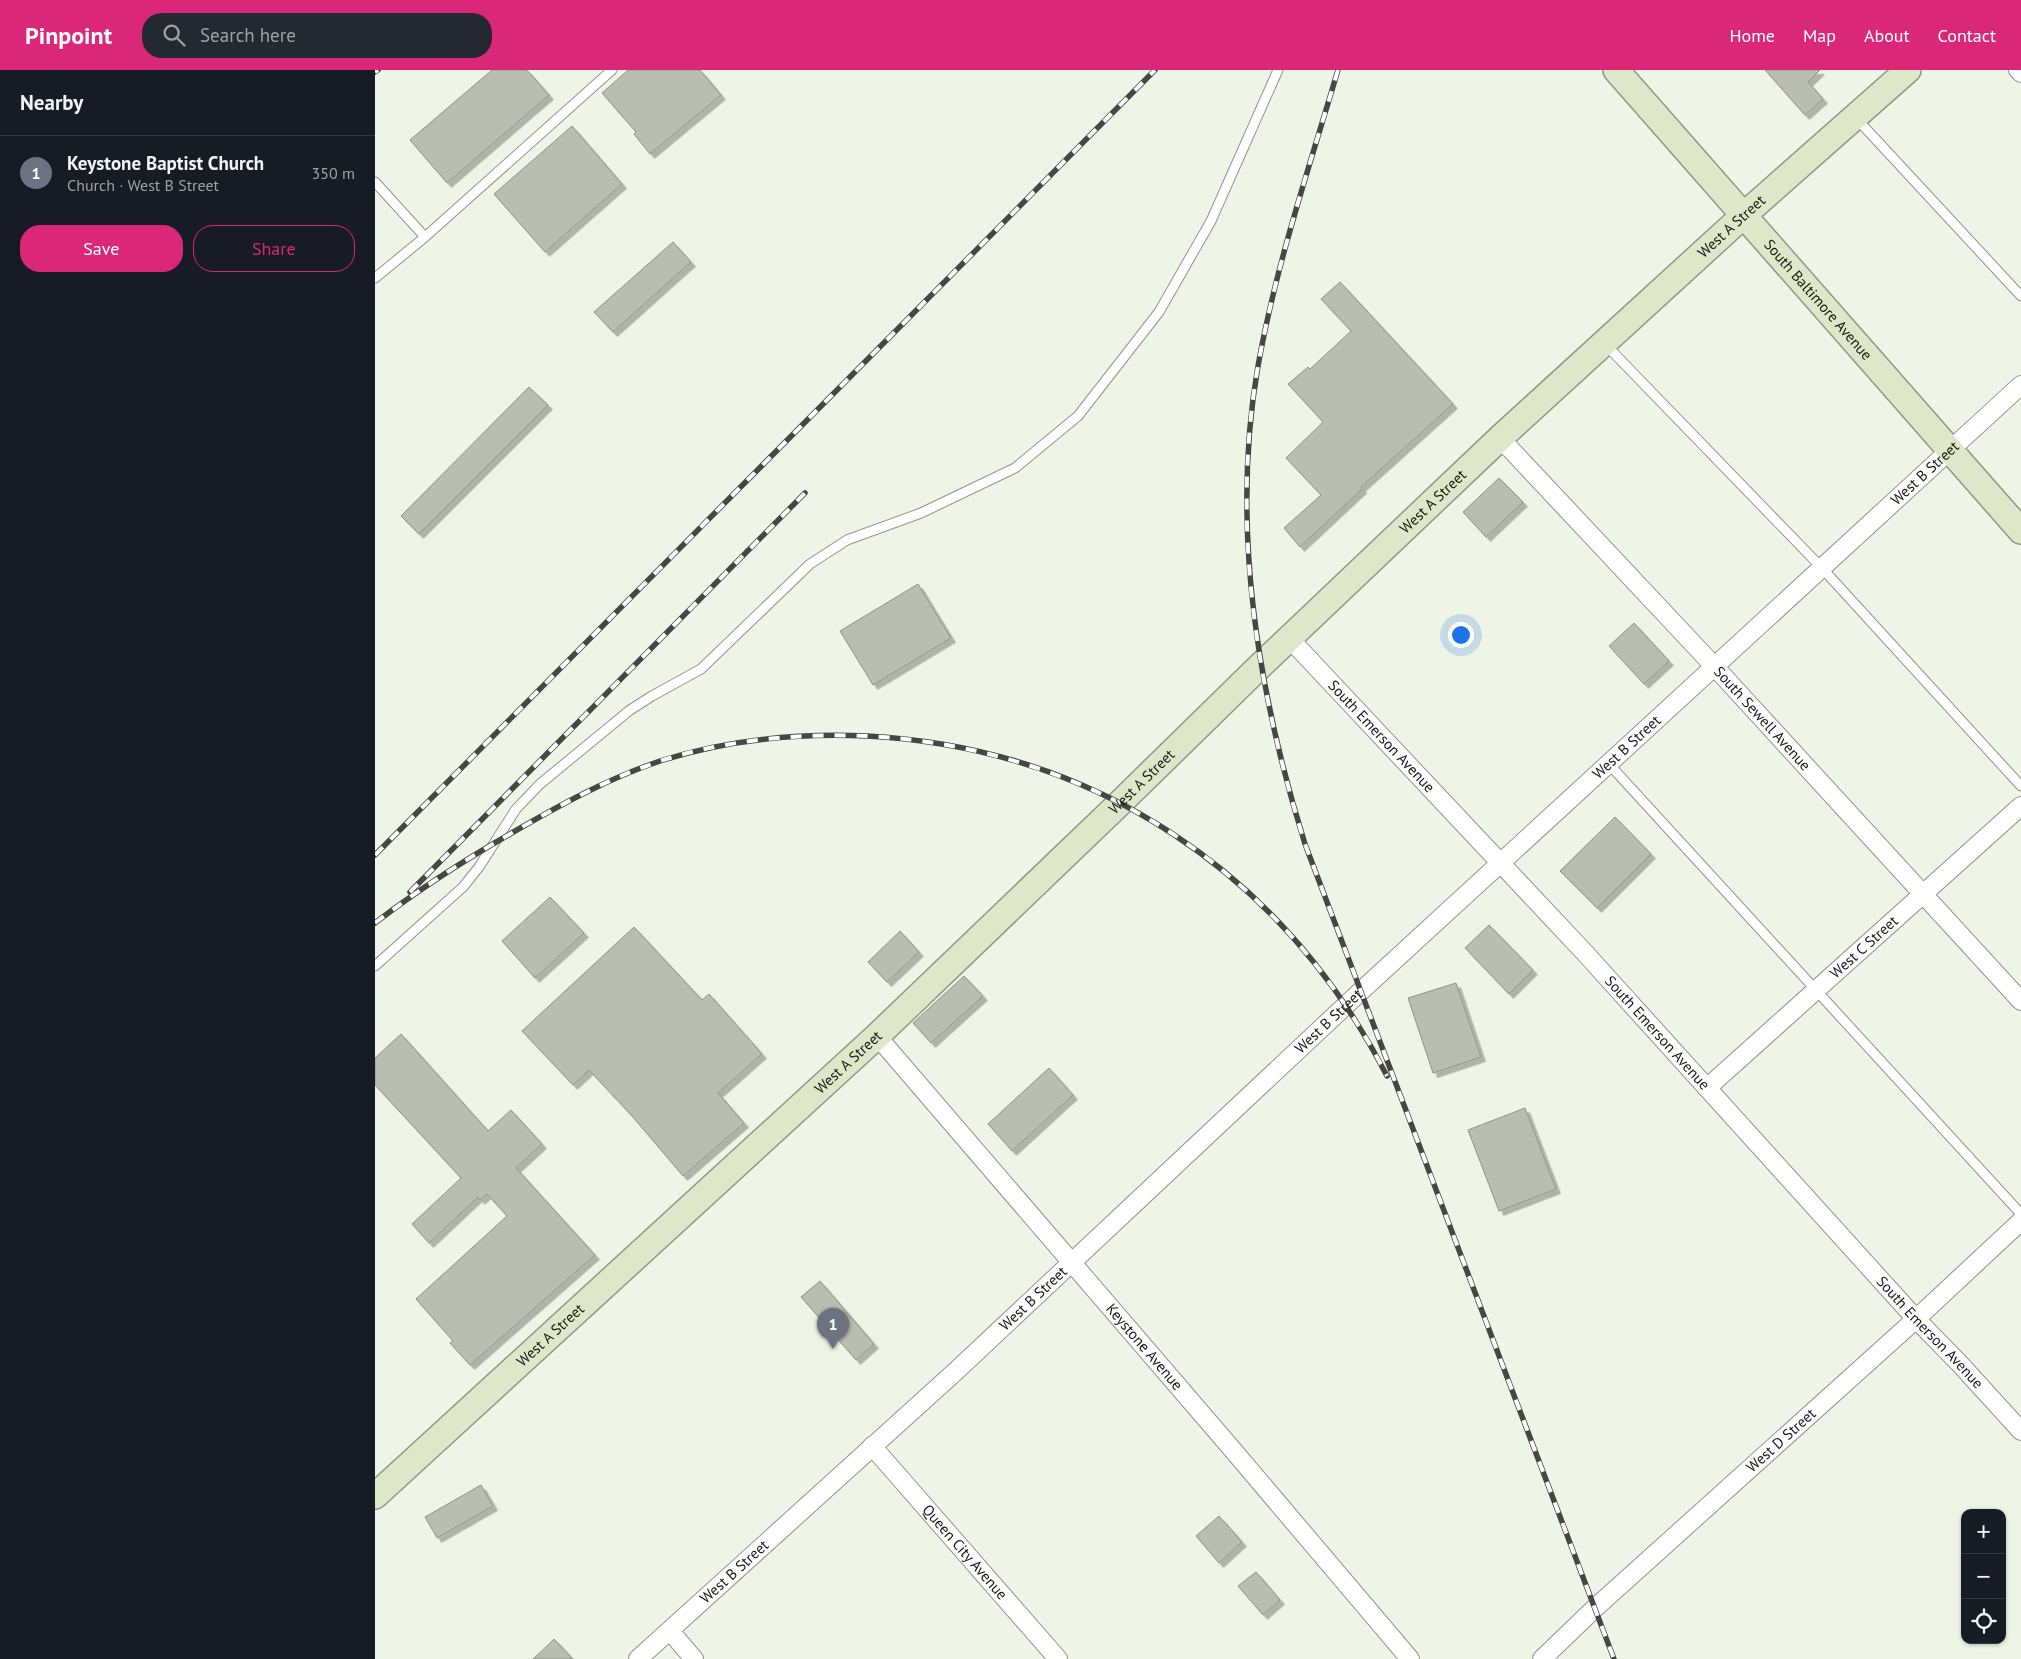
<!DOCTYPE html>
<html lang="en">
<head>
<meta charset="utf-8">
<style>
	:root { --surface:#171b24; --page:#242831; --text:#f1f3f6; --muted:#9ea1a6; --line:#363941; --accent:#db2777 }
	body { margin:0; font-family:"PT Sans",sans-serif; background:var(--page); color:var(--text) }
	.controls { position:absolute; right:15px; bottom:15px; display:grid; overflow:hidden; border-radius:10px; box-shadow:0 1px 4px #0004 }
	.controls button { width:45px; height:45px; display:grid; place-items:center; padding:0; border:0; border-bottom:1px solid var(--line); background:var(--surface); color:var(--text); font:25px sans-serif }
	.you { position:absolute; left:1085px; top:564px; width:18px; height:18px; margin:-12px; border:4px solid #fff; border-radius:50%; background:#1a73e8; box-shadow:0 0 0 8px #1a73e833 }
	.badge { display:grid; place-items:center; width:32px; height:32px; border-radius:50%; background:var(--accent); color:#fff; font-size:16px; font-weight:700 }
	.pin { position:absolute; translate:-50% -41px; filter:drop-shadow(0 1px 2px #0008) }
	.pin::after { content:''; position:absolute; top:26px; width:18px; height:15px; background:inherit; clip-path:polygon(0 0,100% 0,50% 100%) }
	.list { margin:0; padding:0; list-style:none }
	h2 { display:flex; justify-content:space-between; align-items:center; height:65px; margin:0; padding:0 20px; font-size:21px }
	h2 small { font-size:16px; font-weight:400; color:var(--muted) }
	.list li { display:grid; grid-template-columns:32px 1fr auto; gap:15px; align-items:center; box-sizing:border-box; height:75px; padding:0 20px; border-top:1px solid var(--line) }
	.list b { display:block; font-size:19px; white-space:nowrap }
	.list p { margin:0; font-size:16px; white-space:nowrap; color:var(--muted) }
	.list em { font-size:16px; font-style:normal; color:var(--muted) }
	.actions { display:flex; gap:10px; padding:15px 20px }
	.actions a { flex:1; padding:11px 0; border:1px solid var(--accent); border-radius:20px; text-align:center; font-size:18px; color:var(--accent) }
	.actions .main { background:var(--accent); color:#fff }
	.icon { flex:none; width:28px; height:28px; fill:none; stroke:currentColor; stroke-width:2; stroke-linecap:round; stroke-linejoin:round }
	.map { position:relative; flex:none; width:1646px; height:1589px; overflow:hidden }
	header { display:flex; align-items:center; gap:30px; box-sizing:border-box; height:70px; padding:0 25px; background:var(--accent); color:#fff }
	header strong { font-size:24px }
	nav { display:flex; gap:28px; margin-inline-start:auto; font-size:18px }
	.search { width:350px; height:45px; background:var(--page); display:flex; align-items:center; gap:12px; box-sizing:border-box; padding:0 18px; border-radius:20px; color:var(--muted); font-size:19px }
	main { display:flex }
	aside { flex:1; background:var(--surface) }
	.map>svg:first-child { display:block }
	.building { fill:#b9beb0; stroke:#8f9487; filter:url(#shadow) }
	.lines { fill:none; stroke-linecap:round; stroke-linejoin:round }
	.lane-casing { stroke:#919689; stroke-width:11 }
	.street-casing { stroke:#919689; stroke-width:20 }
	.secondary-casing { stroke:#919689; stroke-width:28 }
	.lane { stroke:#fff; stroke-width:9 }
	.street { stroke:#fff; stroke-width:18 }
	.secondary { stroke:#dee8c8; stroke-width:25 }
	.rail-casing { stroke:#454841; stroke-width:5.5 }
	.rail { stroke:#fff; stroke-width:4; stroke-dasharray:11; stroke-linecap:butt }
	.labels { text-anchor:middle; stroke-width:5; stroke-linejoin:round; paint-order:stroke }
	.street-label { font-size:15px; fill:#171914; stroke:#fff }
</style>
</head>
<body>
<header>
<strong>Pinpoint</strong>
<div class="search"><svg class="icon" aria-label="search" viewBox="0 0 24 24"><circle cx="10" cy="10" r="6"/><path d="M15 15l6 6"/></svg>Search here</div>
<nav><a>Home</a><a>Map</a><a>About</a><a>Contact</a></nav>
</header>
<main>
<aside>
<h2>Nearby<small></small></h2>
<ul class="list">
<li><span class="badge" style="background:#6b7280">1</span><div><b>Keystone Baptist Church</b><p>Church · West B Street</p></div><em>350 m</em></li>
</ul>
<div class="actions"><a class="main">Save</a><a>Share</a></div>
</aside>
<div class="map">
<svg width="1646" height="1589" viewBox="0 0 1646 1589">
	<defs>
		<filter id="shadow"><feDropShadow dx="4.5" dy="4.5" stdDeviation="0" flood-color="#0004"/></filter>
	</defs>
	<rect width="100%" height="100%" fill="#eff5e6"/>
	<path class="building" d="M117,0H152L174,25L72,113L35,70Z
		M253,0H325L346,25L275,84L259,64L261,62L227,23Z
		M1390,0H1445L1433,12L1448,29L1430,45Z
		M197,56L247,114L170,182L119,124Z
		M298,172L316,192L238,262L219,242Z
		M965,212L1078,334L986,417L987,419L925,477L909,458L946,425L911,388L948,352L913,314L933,297L935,299L976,261L946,229Z
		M154,317L173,335L44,464L26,446Z
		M1124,408L1148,432L1111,467L1088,442Z
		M543,514L576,568L498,615L465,561Z
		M1259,553L1294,591L1269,614L1234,576Z
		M1240,747L1276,784L1222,838L1185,801Z
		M175,827L209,863L160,908L127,871Z
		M1114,855L1158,900L1134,924L1090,878Z
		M259,857L327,930L334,924L387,984L343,1023L369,1053L308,1106L257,1046L214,1000L198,1015L147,961Z
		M525,861L544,882L512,912L493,892Z
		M589,906L608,926L556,973L538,953Z
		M1081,913L1106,987L1058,1003L1033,928Z
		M26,964L113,1061L136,1040L167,1074L141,1098L220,1185L95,1295L75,1273L78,1271L41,1229L132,1146L112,1124L105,1130L103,1127L54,1173L37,1154L86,1108L0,1015V988Z
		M674,998L698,1025L637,1081L613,1054Z
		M1150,1038L1181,1119L1124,1141L1093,1060Z
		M445,1211L499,1274L481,1290L426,1227Z
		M106,1415L118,1436L62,1468L50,1447Z
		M844,1446L867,1472L844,1493L821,1466Z
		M881,1502L905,1530L888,1545L863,1516Z
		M179,1569L198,1589H158L173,1575Z"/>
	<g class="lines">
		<g class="lane-casing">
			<path id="lane" d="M1481,48L1646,226
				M0,112L50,167
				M0,208L50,167L237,0
				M1230,274L1446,497L1646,716
				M1233,693L1646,1144
				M0,896L88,817L104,797L141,739L165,714L255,640L277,626L326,599L435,494L472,470L546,443L640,398L703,346L784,242L836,151L903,0"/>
		</g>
		<g class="street-casing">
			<g id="street">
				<path d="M1643,0L1646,3"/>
				<path id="s1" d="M1125,368L1339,596L1646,931"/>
				<path id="s2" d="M914,568L1210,883L1541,1249L1585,1294L1646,1361"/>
				<path id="s3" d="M502,966L857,1379L1035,1589"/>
				<path id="s4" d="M1332,1018L1646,736"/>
				<path id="s5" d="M497,1376L683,1589"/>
				<path d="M295,1561L319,1589"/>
				<path id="s6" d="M263,1589L581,1301L986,921L1646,315"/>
				<path id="s7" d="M1167,1589L1220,1538L1541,1249L1646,1151"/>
			</g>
		</g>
		<g class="secondary-casing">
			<g id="secondary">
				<path id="s8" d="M1241,0L1646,461"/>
				<path id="s9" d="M0,1426L502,966L745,733L885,596L1125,368L1369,145L1533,0"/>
			</g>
		</g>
		<use href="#lane" class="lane"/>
		<use href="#street" class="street"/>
		<use href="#secondary" class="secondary"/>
		<g class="rail-casing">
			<path id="rail" d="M963,0C934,98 901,195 883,296C855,456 882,620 930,774L1239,1589
				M0,2L3,0
				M0,785L780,0
				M35,822L430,423
				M0,853C43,820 88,791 135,764C183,736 232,709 285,691C351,670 423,663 492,666C720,678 908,803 1012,1006"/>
		</g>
		<use href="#rail" class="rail"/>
	</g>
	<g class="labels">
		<g class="street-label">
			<text dy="5" stroke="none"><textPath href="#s9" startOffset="1858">West A Street</textPath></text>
			<text dy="5" stroke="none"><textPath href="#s8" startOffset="306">South Baltimore Avenue</textPath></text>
			<text dy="5" stroke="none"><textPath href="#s6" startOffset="1750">West B Street</textPath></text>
			<text dy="5" stroke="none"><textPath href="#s9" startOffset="1452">West A Street</textPath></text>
			<text dy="5" stroke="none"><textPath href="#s1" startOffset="384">South Sewell Avenue</textPath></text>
			<text dy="5" stroke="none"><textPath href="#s2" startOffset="135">South Emerson Avenue</textPath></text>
			<text dy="5" stroke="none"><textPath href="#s6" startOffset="1345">West B Street</textPath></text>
			<text dy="5" stroke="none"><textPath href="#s9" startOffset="1048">West A Street</textPath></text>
			<text dy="5" stroke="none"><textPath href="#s4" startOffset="211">West C Street</textPath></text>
			<text dy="5" stroke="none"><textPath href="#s6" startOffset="940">West B Street</textPath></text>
			<text dy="5" stroke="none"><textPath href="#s2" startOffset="540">South Emerson Avenue</textPath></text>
			<text dy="5" stroke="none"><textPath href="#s9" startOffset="642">West A Street</textPath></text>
			<text dy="5" stroke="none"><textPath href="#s6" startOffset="535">West B Street</textPath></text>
			<text dy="5" stroke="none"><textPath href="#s2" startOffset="945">South Emerson Avenue</textPath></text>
			<text dy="5" stroke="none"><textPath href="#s9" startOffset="238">West A Street</textPath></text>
			<text dy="5" stroke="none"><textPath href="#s3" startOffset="410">Keystone Avenue</textPath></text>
			<text dy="5" stroke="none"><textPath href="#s7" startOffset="324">West D Street</textPath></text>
			<text dy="5" stroke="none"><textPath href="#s5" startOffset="141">Queen City Avenue</textPath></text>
			<text dy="5" stroke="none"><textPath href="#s6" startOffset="130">West B Street</textPath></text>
		</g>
	</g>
</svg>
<div class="controls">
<button>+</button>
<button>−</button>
<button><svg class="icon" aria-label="locate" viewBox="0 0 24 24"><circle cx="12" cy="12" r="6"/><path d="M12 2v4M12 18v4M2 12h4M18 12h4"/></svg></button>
</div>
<div class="you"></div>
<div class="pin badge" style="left:458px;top:1279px;background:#6b7280">1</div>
</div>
</main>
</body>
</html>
